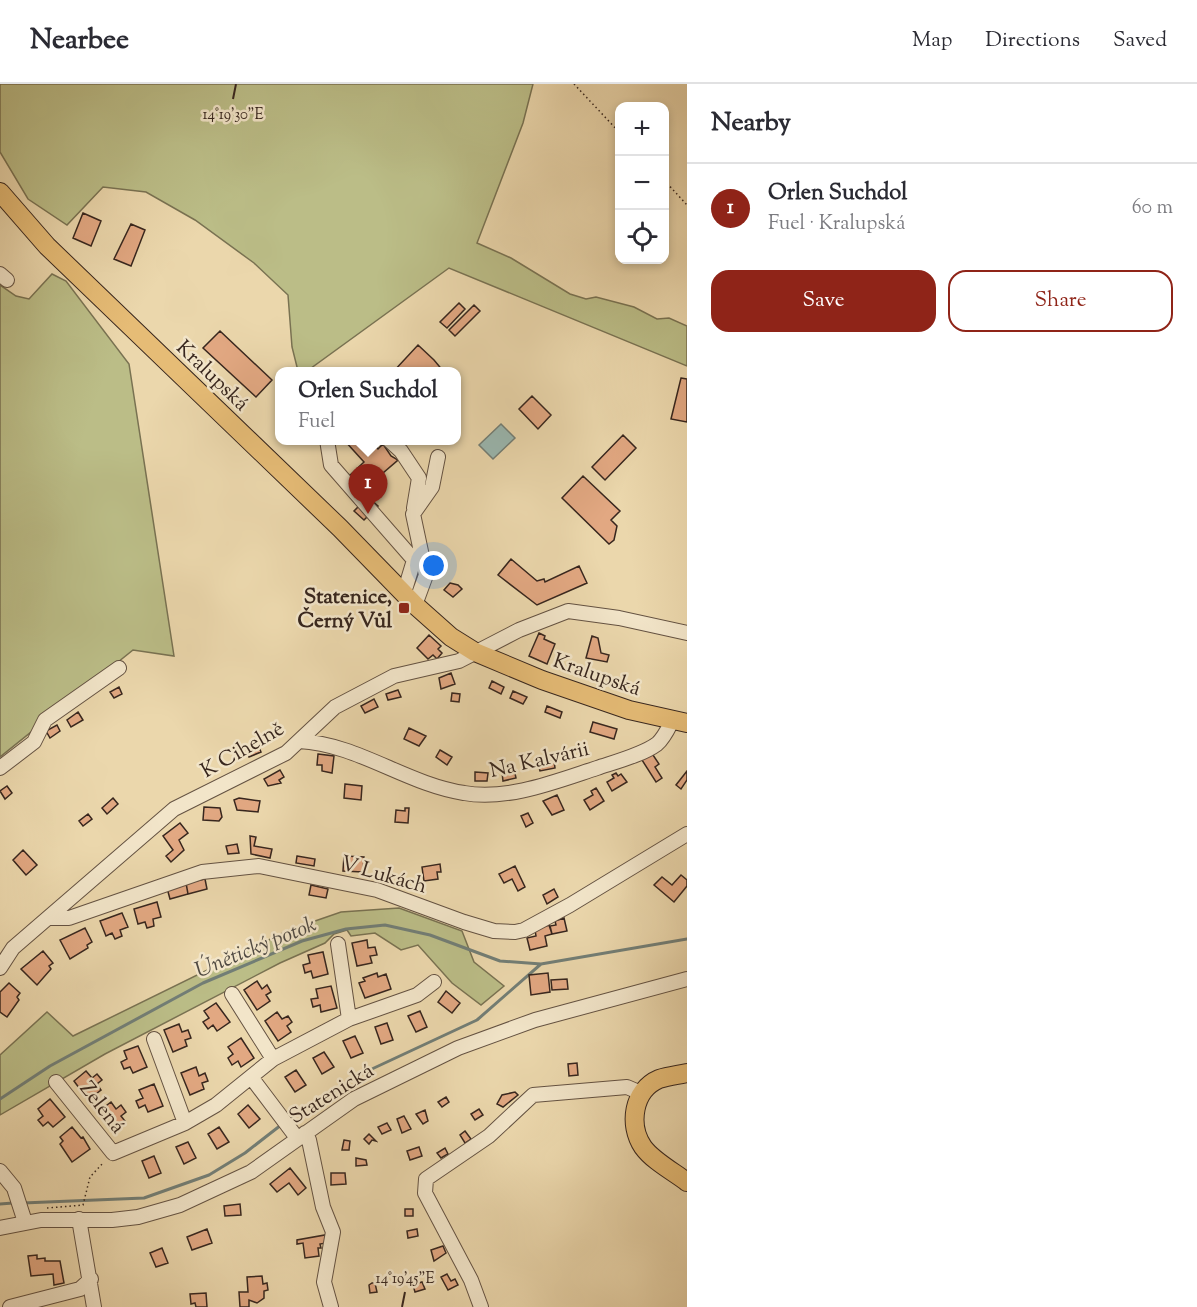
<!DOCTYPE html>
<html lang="en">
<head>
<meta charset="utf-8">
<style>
	:root { --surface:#fff; --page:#f2f2f3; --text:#2b2b33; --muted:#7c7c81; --line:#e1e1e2; --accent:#8f2418 }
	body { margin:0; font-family:"Sorts Mill Goudy",serif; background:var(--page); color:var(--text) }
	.controls { position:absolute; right:18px; top:18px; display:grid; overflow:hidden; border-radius:12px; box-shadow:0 3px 9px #0003 }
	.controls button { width:54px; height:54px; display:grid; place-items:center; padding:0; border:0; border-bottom:2px solid var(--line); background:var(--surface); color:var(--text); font:30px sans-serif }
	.you { position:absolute; left:434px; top:482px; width:21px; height:21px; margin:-15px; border:4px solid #fff; border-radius:50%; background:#1a73e8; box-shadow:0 0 0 9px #1a73e833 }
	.badge { display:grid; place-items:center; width:39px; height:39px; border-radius:50%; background:var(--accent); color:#fff; font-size:20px; font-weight:700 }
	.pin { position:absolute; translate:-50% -50px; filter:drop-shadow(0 2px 3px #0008) }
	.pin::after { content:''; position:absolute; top:32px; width:21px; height:18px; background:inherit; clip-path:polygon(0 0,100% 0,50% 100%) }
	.popup { position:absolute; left:275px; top:283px; width:186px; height:78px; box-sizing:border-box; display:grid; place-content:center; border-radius:12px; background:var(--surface); filter:drop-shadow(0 2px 4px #0005); font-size:20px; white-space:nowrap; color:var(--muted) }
	.popup b { font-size:22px; color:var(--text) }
	.popup::after { content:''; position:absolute; left:50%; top:100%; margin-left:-12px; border:12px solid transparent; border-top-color:var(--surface) }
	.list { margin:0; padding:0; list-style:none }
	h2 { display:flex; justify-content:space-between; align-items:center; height:78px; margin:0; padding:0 24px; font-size:26px }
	h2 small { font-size:20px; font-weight:400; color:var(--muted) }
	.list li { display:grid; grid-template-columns:39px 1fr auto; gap:18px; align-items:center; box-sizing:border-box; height:90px; padding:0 24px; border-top:2px solid var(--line) }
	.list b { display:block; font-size:22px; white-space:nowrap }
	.list p { margin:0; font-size:20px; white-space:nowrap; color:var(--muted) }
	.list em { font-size:20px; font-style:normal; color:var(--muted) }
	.actions { display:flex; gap:12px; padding:18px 24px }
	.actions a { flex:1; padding:14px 0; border:2px solid var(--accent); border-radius:18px; text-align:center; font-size:21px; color:var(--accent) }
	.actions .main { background:var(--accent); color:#fff }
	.icon { flex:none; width:33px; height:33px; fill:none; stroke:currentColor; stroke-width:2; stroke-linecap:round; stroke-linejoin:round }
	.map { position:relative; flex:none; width:687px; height:1223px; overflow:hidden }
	header { display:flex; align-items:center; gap:36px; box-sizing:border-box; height:84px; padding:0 30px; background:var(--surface); border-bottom:2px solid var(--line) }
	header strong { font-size:28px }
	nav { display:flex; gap:33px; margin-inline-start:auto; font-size:21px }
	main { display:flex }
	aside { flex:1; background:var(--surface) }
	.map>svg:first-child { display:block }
	.green { fill:#bbbd87; stroke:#797252; stroke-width:1.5 }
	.water { fill:#9ab8b1; stroke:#727e76; stroke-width:1.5 }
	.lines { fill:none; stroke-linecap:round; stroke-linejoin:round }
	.stream { stroke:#727e76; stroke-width:3 }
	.building { fill:#e2a882; stroke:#37261e; stroke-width:1.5 }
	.minor-casing { stroke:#645242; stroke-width:16 }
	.major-casing { stroke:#37261e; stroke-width:20 }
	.path { stroke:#37261e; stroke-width:1.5; stroke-dasharray:1.5 3; stroke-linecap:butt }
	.minor { stroke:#f2e5c9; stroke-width:14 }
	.major { stroke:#e6bc76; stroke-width:18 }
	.ticks { fill:none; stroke:#37261e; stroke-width:2 }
	.poi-dot { fill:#8f2418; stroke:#f2e5c9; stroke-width:2 }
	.labels { text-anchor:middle; stroke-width:5; stroke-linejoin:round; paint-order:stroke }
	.street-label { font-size:21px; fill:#37261e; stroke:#f2e5c9 }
	.poi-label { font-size:21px; font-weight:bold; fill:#37261e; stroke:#f2e5c9; text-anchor:end }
	.water-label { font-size:22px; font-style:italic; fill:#504a43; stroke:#f2e5c9 }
	.ticks-label { font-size:15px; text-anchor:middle; fill:#37261e; stroke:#f2e5c9; stroke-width:5; stroke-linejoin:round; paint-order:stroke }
</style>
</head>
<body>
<header>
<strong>Nearbee</strong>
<nav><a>Map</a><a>Directions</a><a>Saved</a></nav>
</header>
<main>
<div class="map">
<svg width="687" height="1223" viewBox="0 0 687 1223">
	<rect width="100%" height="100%" fill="#ebd7ac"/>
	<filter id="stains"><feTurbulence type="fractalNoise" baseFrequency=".00333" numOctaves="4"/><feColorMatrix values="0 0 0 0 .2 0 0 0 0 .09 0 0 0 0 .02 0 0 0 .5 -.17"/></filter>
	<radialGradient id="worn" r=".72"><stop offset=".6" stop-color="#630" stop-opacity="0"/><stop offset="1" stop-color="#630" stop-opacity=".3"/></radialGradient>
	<path class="green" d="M0,0H533L523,39L477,159L511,174L570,210L586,215L596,213L634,223L657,235L669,234L687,242V282L449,184L307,287H298L292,263L288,211L254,179L195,136L146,108L103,103L67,141L28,115L0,68Z
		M52,190L66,197L129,280L174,572L133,566L0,673V201L16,212L29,215Z
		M399,824L462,847L474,878L504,902L481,921L452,899L418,861L401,866L375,849L351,852L347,846L334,850L325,859L280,879L105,970L0,1031V971L47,928L73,952L289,846L341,828Z"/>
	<path class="water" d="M501,340L515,354L493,375L479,361Z"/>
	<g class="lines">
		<path class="stream" d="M0,1015L50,982L203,899L302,857L346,845L385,841L430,851L500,877L541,880L687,855
			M289,1035L359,991L477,936L541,880
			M23,1119L144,1114L209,1091L245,1069L281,1041
			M0,1120L13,1119"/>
	</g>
	<path class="building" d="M83,129L101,137L91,162L73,154Z
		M131,140L145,146L131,182L114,175Z
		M459,219L465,225L447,244L440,238Z
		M474,221L480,227L455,252L449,246Z
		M220,247L272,296L256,313L203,264Z
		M418,261L434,276L444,288H393Z
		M681,294L687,295V338L671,335Z
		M532,312L551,331L538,345L519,325Z
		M623,351L636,364L605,396L592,383Z
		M344,356H370L378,365L383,360L391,372L398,376L362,407L348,393L364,378Z
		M583,392L620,427L611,436L617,442L614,456L609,460L562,414Z
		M368,413L378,422L364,436L354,427Z
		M511,475L537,497L544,495L545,498L579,482L587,499L537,521L498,491Z
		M450,499L458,501L462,505L453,513L444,506Z
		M539,549L545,552L544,555L555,560L547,580L529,572Z
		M429,551L441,562L438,565L442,569L437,575L433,571L428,575L417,564Z
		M592,552L598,554L601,569L609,571L607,578L586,574Z
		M451,589L455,600L441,605L439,594Z
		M492,597L504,603L501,610L489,604Z
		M119,603L122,610L114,614L110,608Z
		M398,606L401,613L388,616L386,610Z
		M513,607L527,613L523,620L510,614Z
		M452,609L460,610L459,618L451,617Z
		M374,615L378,623L365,629L361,622Z
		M547,622L562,628L560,634L545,628Z
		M78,628L83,636L71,643L67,636Z
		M593,638L617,645L614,655L590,648Z
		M57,641L60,647L50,654L46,647Z
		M409,644L426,652L419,662L404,655Z
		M265,655L267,660L259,663L261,668L249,673L245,664Z
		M440,666L452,673L447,681L436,673Z
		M318,670L334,672L332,689L322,687V681H317Z
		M649,671H653L659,680L655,683L662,694L656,698L642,676Z
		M554,677L555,684L540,687L538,680Z
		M514,685L516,694L503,697L502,688Z
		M280,686L284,693L279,696L281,699L268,702L264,695Z
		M687,687V696L681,705L676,701Z
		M475,688L488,689L487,697H475Z
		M616,689L618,692L621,690L627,698L612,707L607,698L614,694L612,691Z
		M345,700L362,702L361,716L344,714Z
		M7,702L12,709L5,715L0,707Z
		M596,704L604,717L590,726L584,716L593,711L591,707Z
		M557,711L564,726L552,731L543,717Z
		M113,714L118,720L107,730L102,724Z
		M239,714L260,717L258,728L237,726L234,716Z
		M204,723L220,724L222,733L219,737L203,736Z
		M405,724H409L408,739L395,738L396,726L405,727Z
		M528,729L533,739L526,743L521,732Z
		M88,730L92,735L83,742L79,737Z
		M180,739L188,749L179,756L184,766L171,778L166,772L173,766L163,752Z
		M250,752L256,753L254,762L272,765L270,774L251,770Z
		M237,760L239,769L228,770L226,762Z
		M23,766L37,781L26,791L13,776Z
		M297,772L315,775L314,782L296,779Z
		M344,772L364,773L363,788L343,787Z
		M440,780L441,788H437L438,795L424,797L422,783Z
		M515,782L525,803L518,807L512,795L504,799L499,790Z
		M681,791L687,796V802L674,818L654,801L662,793L672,801Z
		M205,795L207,805L188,810L186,799Z
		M186,799L188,810L170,815L167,804Z
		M311,801L328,805L326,814L309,811Z
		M554,805L558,813L547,820L543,811Z
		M157,818L161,833L153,835L154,842L147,844L145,838L138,840L134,825Z
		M122,829L128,843L120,846L122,852L115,855L112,849L106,852L100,837Z
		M564,834L567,847L552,850L550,842L556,841L555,837Z
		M549,841L552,850L545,852L547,862L530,866L527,854L536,852L535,846Z
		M85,844L92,858L87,861L88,864L70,875L60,856Z
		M367,856L368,864L375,863L377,871L370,872L372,879L357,882L352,859Z
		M43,867L53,879L49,882L51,885L37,901L21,885Z
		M323,868L328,890L313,894L311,887L305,889L303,881L310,879L308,871Z
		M377,889L378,893L386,890L391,905L365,914L359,899L365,897L363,894Z
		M548,889L550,908L531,911L529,891Z
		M567,895L568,905L552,906L551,896Z
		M257,897L262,905L267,901L271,908L266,911L270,917L257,926L244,906Z
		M9,899L20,909L17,913L19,916L7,933L0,928V908Z
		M331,902L337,924L321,928L320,921L313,923L311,915L318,914L316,905Z
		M446,907L460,919L452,929L438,918Z
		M216,919L230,938L217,947L213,941L208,945L203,938L209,934L204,927Z
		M420,927L427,943L416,948L408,932Z
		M277,928L282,935L288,932L292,938L287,942L291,948L278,957L265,937Z
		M387,939L393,956L381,960L375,943Z
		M179,940L182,948L188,946L191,954L185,956L187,962L173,968L164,946Z
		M355,952L363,969L351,974L343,957Z
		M241,954L254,974L241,983L238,977L232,981L228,974L233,970L228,963Z
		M138,962L147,983L133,989L130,983L124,985L121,978L127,975L124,967Z
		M324,968L334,983L322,990L313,974Z
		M577,979L578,991L569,992L568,980Z
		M196,983L199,992L205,989L208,997L202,999L204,1005L190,1011L181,989Z
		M296,986L306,1001L295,1008L285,993Z
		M86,987L92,994L97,990L102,996L97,1000L101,1006L88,1016L74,997Z
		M154,1000L163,1022L148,1028L145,1021L139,1024L136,1017L143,1014L139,1006Z
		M515,1008L518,1011L503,1023L497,1020L502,1011Z
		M446,1013L449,1018L442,1023L438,1018Z
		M50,1015L65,1033L53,1043L48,1038L43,1042L38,1036L43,1032L38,1025Z
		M111,1018L116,1025L121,1021L126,1028L121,1032L125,1037L112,1047L98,1028Z
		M248,1021L260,1035L249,1044L238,1030Z
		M479,1025L483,1031L475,1036L471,1030Z
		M425,1026L428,1037L423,1040L416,1030Z
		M404,1032L411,1045L402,1049L397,1035Z
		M387,1039L391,1046L382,1050L378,1043Z
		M72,1043L81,1054L83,1053L90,1065L72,1078L60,1060L63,1057L60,1053Z
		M219,1043L229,1058L217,1065L208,1050Z
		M465,1047L471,1055L465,1059L460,1051Z
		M369,1050L376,1057L372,1056L369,1060L364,1055Z
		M344,1056L350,1057L349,1066H342Z
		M188,1058L196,1074L184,1080L176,1063Z
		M419,1063L422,1072L410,1076L407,1067Z
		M445,1064L448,1070L441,1074L437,1069Z
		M154,1072L161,1089L149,1094L142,1077Z
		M356,1074L366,1076L367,1081L356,1082Z
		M290,1084L306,1104L298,1111L289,1099L277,1108L270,1100Z
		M331,1089H345L346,1100L331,1101Z
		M240,1120L241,1131L225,1132L224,1122Z
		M405,1125H413V1132H405Z
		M207,1145L212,1159L192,1166L187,1153Z
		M417,1145L418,1152L408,1154L407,1147Z
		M325,1151L326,1159L320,1160L321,1164H318L319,1172L305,1174L303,1159L297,1160V1156Z
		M443,1162L446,1169L434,1177L431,1166Z
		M162,1164L168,1179L156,1183L150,1169Z
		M37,1171V1175L45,1174V1177H60L64,1199L54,1201L53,1190L31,1192L28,1172Z
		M447,1190L451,1197L455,1195L458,1201L448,1206L441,1193Z
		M262,1192L263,1200L267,1199L268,1206L264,1207V1214L257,1219L249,1216V1223H240L239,1208H248L247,1193Z
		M422,1198L425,1205L415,1208L413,1201Z
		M372,1199H375L377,1208L370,1209L369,1201Z
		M206,1209L207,1223H196L195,1219L191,1220L190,1210Z"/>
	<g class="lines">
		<g class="minor-casing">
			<path id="minor" d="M0,190L7,196
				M327,356L331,381L414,476L404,509
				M389,356L401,367L419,394L414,424
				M415,521L426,491L413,430L432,403L438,373
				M299,657C358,660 406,700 464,709C507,717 557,697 597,684C615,678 642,671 657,660C664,654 668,645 672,637
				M0,684L34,658L45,636L119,584
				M49,834H69L202,788L259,782L377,806L464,838L494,847L515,848L524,846L570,821L687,750
				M338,860L349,935
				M0,884L13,864L174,725L286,669L335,623L394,592L459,577L519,546L568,527L619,534L687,549
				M232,910L273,975
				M154,955L185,1039
				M251,993L297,1054
				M56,998L113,1069L185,1039L216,1021L273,975L349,935L417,911L434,898
				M305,1049L309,1056L323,1123L333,1148L324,1198L331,1223
				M0,1087L14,1104L25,1138
				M79,1135L94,1223
				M0,1144L41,1136H112L138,1133L180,1121L251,1088L354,1015L458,964L535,936L687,895
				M10,1223L80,1205L91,1195
				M481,1223L471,1196L425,1109L426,1095L489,1052L533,1011L627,1003L641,1009"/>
		</g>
		<g class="major-casing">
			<path id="major" d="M0,108L47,162L340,444L415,521L451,553L475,568L542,596L629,626L687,639
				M687,989C678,991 668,992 659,995C633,1006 628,1041 643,1063C653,1077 674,1088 687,1098"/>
		</g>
		<path class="path" d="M574,0L620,49
			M664,96L687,121
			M47,1124L83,1121L90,1093L104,1078"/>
		<use href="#minor" class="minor"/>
		<use href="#major" class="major"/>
	</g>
	<path class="ticks" d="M233,15L236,0M402,1223L405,1208"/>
	<rect class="poi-dot" x="398" y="518" width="12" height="12" rx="3"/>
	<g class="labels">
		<g class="street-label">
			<text transform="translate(213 291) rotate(44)" y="7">Kralupská</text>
			<text transform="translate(597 590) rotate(19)" y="7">Kralupská</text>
			<text transform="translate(242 665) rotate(-30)" y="7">K Cihelně</text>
			<text transform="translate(539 675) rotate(-13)" y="7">Na Kalvárii</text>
			<text transform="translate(384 790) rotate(16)" y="7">V Lukách</text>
			<text transform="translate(331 1009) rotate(-32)" y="7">Statenická</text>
			<text transform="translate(103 1023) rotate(52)" y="7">Zelená</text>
		</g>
		<g class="poi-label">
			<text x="392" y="519">Statenice,<tspan x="392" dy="24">Černý Vůl</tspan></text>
		</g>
		<g class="water-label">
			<text transform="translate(255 862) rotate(-22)" y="8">Únětický potok</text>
		</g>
	</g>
	<g class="ticks-label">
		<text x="233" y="35">14°19'30"E</text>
		<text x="405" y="1199">14°19'45"E</text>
	</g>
	<rect width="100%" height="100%" filter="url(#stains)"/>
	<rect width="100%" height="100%" fill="url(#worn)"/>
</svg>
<div class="controls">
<button>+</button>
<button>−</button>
<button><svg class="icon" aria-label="locate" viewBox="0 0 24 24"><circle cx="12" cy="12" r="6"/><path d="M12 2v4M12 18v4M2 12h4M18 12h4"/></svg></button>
</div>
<div class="you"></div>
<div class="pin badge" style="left:368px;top:430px">1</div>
<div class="popup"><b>Orlen Suchdol</b>Fuel</div>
</div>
<aside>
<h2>Nearby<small></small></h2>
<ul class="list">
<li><span class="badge">1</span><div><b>Orlen Suchdol</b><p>Fuel · Kralupská</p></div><em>60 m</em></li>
</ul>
<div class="actions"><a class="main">Save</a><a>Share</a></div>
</aside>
</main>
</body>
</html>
